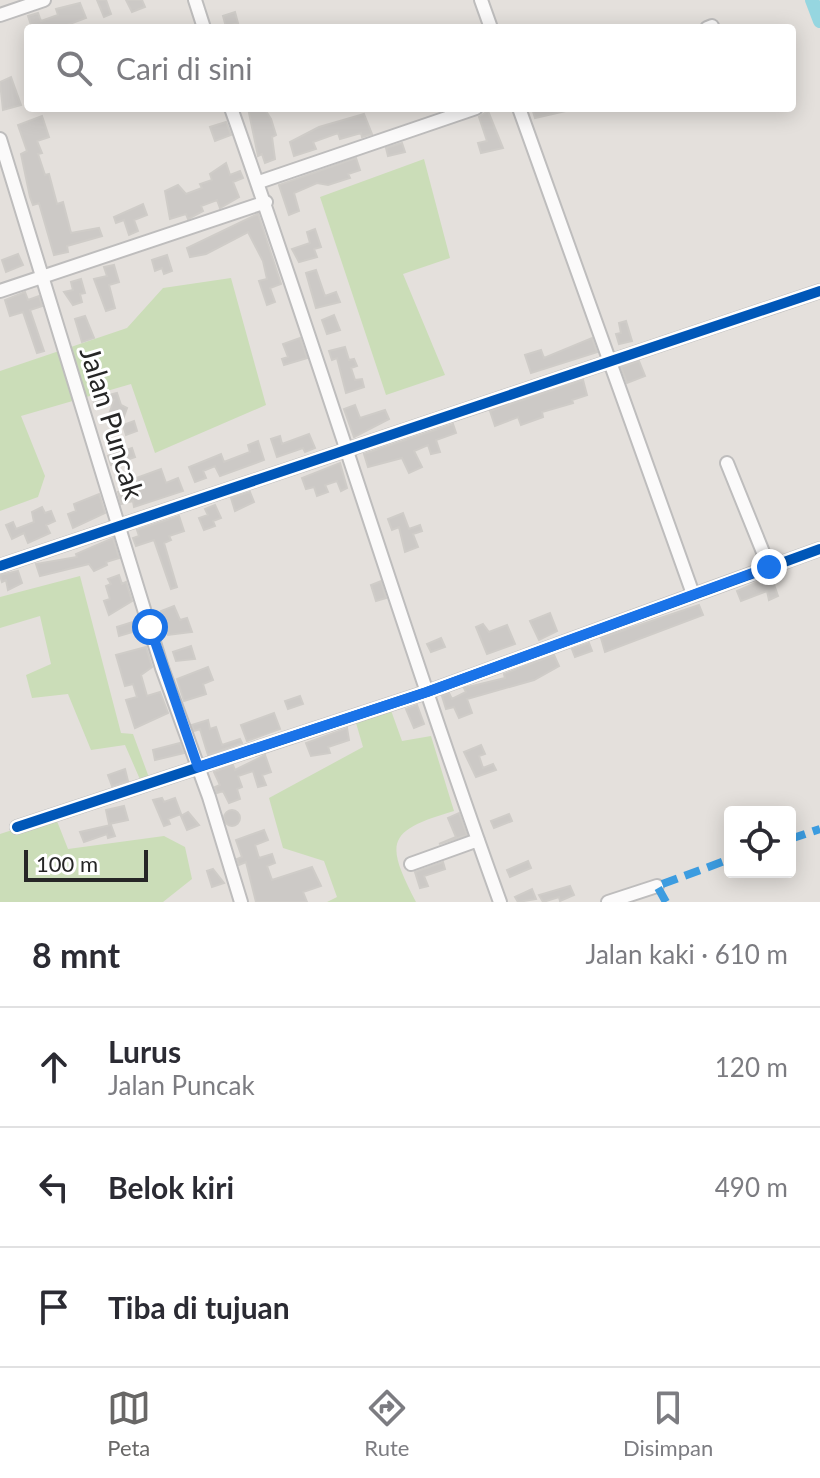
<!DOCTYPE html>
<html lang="id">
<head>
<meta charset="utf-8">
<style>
	:root { --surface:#fff; --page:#f2f2f3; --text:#2b2b33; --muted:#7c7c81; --line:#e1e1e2; --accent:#686766 }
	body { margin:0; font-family:Lato,sans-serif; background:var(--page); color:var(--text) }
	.controls { position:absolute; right:24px; bottom:24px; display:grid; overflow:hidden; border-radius:8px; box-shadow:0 4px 20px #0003 }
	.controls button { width:72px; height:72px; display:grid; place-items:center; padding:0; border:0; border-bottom:2px solid var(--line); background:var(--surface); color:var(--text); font:40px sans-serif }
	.scale { position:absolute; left:24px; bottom:20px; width:124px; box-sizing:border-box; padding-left:8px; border:4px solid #262626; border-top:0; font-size:22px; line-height:28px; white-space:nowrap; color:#262626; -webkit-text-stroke:6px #fff; paint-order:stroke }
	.stop { position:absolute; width:24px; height:24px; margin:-18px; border:6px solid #1a73e8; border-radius:50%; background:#fff }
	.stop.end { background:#1a73e8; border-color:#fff; box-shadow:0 2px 8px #0008 }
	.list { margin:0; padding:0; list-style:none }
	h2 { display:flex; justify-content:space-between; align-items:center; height:104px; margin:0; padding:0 32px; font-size:34px }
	h2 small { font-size:26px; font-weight:400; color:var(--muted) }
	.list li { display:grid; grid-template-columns:52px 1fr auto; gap:24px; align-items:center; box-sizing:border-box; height:120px; padding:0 32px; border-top:2px solid var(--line) }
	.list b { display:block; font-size:30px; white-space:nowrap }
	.list p { margin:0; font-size:26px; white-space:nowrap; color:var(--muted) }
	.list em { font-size:26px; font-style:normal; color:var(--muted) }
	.icon { flex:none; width:44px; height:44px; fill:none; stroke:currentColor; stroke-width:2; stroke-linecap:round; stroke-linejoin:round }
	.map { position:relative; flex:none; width:820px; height:902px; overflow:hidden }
	.search { position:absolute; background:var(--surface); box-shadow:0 4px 20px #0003; left:24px; right:24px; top:24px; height:88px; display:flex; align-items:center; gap:20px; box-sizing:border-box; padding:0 28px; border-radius:8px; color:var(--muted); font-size:30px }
	.sheet { height:464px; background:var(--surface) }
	nav { display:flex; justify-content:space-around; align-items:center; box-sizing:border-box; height:112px; border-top:2px solid var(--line); background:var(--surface); font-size:22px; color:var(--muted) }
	nav a { display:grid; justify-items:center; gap:4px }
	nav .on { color:var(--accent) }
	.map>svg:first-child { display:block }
	.green { fill:#cbddb8 }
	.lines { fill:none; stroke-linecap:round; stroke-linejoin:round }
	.river { stroke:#96d6e0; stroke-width:14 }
	.building { fill:#ccc9c6; stroke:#cfccc8; stroke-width:2 }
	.minor-casing { stroke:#bebdbd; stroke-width:16 }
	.minor { stroke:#fbfafa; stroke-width:12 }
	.quiet { stroke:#3c9ce0; stroke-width:8; stroke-dasharray:16 8; stroke-linecap:butt }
	.cycleway-casing { stroke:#fff; stroke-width:15 }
	.cycleway { stroke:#0057b8; stroke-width:10 }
	.route { stroke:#1a73e8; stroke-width:10 }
	.labels { text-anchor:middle; stroke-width:6; stroke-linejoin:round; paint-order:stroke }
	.street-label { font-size:28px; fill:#262626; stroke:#fff }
</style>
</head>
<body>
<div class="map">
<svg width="820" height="902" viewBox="0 0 820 902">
	<rect width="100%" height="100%" fill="#e4e0dc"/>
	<path class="green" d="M424,159L450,258L403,274L445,375L386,395L320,197Z
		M231,278L266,405L155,453L131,384L21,416L45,476L38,497L0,511V371L127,328L163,288Z
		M80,576L121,733L133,734L151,783L142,784L125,745L91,750L68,694L32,698L26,675L51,664L40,616L0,628V597Z
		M388,702L402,741L431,736L454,811C386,831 385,842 416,902H327L337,897L324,861L283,848L269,798L363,747L354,716Z
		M55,816L68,849L164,836L185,847L192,879L163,902H0V834Z"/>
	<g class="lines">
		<path class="river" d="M812,0L820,21"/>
	</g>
	<path class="building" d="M97,0H106L111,14L104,17Z
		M126,0H142L145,7L132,12Z
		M80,3L86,18L59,28H32L28,16L38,13L41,21L58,15L56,9Z
		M235,12L238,23L226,27L223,16Z
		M11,77L21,105L3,110L0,82Z
		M248,108H264L271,119L276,135L272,137L275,159L265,163L262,154L258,156Z
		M532,108H566V111L535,118Z
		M488,111L503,148L481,153L478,143L487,141L479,117Z
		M364,114L372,134L362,137L361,133L340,139L338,133L313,142L316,149L294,156L290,142L319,127Z
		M42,116L49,137L37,141L42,153L38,154L45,175L49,174L57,204L63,202L71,233L99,228L102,236L67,246L68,252L54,255L39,203L33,205L30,197L21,154L27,151L18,125Z
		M226,122L231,135L215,141L210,127Z
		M402,143L405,152L388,156L386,148Z
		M356,158L360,170L348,174L350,178L328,185L317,183L294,193L299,211L289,215L279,185Z
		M226,163L230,175L240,171L243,178L233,182L239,197L220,208L217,200L201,206L203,211L188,219L186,214L170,219L165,191L178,185L186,194L202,188L200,184L212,180L210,174Z
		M143,204L147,215L134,220L138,231L129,235L124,220L116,223L114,217Z
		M258,214L281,284L270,288L275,302L267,305L259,281L267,279L263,261L248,232L206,254L190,257L187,248Z
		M315,229L321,247L314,249L317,257L299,262L292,249L310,243L307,232Z
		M18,254L23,265L6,272L2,260Z
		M167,255L172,271L164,274L162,268L155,271L152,260Z
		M114,265L119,282L109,285L115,308L106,311L94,279L107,276L104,267Z
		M316,270L325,296L336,292L340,302L316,308L306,273Z
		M81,279L85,293L80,294L82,302L73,305L64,292L73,290L71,282Z
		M25,292L28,300L39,296L42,306L30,310L44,351L37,353L23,312L10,316L5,300Z
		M334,315L340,330L327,334L322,320Z
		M85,316L94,338L82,342L75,319Z
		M626,321L632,341L619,344L616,334L621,333L619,323Z
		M300,338L307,358L284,365L282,359L288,357L283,344Z
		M592,338L597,352L531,373L525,355L541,350L544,358Z
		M345,347L349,360L354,359L357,366L351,368L355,380L362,379L364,387L346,393L337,358L332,360L329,351Z
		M639,361L645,376L627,383L621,367Z
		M583,380L587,395L572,400L573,403L542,412L543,417L521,425L518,417L495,426L490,411Z
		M117,393L121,405L127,408L122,422L108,417L114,400L95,406L93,399Z
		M355,405L360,418L385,410L389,419L354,437L344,409Z
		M134,421L137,431L126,435L123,425Z
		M453,424L456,433L436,440L440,452L431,454L428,445L414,451L422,467L409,473L402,458L368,467L364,454Z
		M309,434L315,448L305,452L303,448L277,457L271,439L280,436L282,444Z
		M258,441L264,460L220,476L215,466L203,471L206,478L195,482L189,467L221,454L224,462L250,452L248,445Z
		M132,448L135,457L111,465L108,456Z
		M340,463L347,488L341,491L337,481L325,485L328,492L317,496L314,487L306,489L302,478Z
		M161,469L166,483L178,478L183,491L134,507L133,501L121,504L118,492L139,486L136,478Z
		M250,492L254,502L235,511L231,498Z
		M99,494L105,513L73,528L68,514L76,511L74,504Z
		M215,505L221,518L213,521L215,526L204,530L199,518L208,515L205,509Z
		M42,507L45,513L51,511L55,521L46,525L50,533L28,543L24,533L12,539L6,525L13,522L16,529L34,522L32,512Z
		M403,513L409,529L420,525L422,531L413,534L418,547L405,552L399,527L392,530L388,519Z
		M179,516L184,531L169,536L171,540L164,543L177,587L171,589L154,540L136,546L133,538L139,536L137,530Z
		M113,538L119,558L106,562L107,565L94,571L89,564L40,576L36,564L77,557L76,554Z
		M18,571L22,583L8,590L6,580L2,582L0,575Z
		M119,575L122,584L126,582L132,601L109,615L104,601L110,599L106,586L111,584L108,579Z
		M771,576L778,596L769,600L767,591L741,601L737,591Z
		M381,581L386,598L376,601L371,585Z
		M699,605L703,615L605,652L601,638Z
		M174,606L180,620L187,618L192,632L168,635L161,611Z
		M550,613L557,631L539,640L530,621Z
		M136,621L139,630L119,636L117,627Z
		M483,624L489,632L507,625L515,644L487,654L476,627Z
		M441,638L445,647L431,652L427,644Z
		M589,643L592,651L575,657L572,649Z
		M191,646L195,659L176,661L173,652Z
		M146,647L152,667L141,675L147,696L160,692L168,713L135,728L126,700L137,697L133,684L125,686L116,655Z
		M554,655L559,666L534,680L467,699L472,713L459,718L454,707L446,709L442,696L449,693L452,699L466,692L464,688L505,678L504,674Z
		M208,667L213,680L203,684L206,694L184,701L177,679Z
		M300,696L303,704L288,709L285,701Z
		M417,705L424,724L414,728L406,709Z
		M274,713L280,729L247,741L241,725Z
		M208,720L210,729L216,727L222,745L240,739L242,743L208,755L200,729L194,731L192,725Z
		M347,728L349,740L328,747L330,753L311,756L306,743Z
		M180,743L184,753L155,760L153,750Z
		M481,745L485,754L479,756L483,768L493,764L496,770L476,777L464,752Z
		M265,755L271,772L262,775L266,785L258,787L253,771L238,776L242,787L237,789L240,799L229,803L223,791L217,793L215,787L220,785L214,772L233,765L235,770Z
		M125,769L128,781L112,786L108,775Z
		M162,798L164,802L175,798L181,814L168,819L170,824L164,826L153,800Z
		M124,806L128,820L109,824L106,810Z
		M224 818a8 8 0 1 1 16 0a8 8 0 1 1-16 0Z
		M188,812L199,825L187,830L181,816Z
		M459,813L467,835L439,844L456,837L448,818Z
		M509,814L512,821L494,828L491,821Z
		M111,825L115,836L108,838L107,834L84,842L80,832Z
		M264,830L268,840L255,845L259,858L272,854L275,863L267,866L272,880L312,867L321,886L303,892L307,902H256L246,862L239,865L237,859L242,857L236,840Z
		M528,861L531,868L510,877L507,870Z
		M443,862L445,869L424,876L428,886L420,888L415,872Z
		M213,869L224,883L212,887L207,871Z
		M570,886L574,895L560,901L559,897L543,902L539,895Z
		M532,889L536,899L518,902L515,897Z"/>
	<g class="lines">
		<g class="minor-casing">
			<path id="minor" d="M195,0L204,28
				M481,0L491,28
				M0,15L44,0
				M707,28L712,26
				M231,108C324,371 405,639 500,902
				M519,108L693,594
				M0,139L162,668L209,797L241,902
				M259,182L476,108
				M0,291L266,202
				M727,463L769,567
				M0,566L820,291
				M17,827L427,692L820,549
				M411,864L478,840
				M608,902L657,886"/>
		</g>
		<use href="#minor" class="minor"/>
		<path class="quiet" d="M790,839L820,829
			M666,902L657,886L730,859"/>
		<g class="cycleway-casing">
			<path id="cycleway" d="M0,566L820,291
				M17,827L427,692L820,549"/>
		</g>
		<use href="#cycleway" class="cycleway"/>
	</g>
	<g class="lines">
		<path class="route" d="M150,627L198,767L427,692L769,567"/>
	</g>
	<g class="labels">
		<g class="street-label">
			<text transform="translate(112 423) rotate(73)" y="10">Jalan Puncak</text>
		</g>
	</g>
</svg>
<div class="controls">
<button><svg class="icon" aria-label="locate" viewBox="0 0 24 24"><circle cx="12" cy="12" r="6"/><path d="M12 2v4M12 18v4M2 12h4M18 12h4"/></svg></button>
</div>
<div class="scale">100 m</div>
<div class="stop" style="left:150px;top:627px"></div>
<div class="stop end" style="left:769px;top:567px"></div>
<div class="search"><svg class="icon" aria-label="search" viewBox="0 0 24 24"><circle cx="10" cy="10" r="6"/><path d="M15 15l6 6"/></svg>Cari di sini</div>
</div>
<section class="sheet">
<h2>8 mnt<small>Jalan kaki · 610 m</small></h2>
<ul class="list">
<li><svg class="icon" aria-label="ahead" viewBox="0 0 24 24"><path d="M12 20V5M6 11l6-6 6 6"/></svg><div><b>Lurus</b><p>Jalan Puncak</p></div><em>120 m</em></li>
<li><svg class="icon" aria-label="left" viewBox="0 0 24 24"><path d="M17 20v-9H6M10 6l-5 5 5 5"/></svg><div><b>Belok kiri</b></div><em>490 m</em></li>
<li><svg class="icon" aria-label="arrive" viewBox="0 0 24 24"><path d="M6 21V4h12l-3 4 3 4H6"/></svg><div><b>Tiba di tujuan</b></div></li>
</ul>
</section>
<nav>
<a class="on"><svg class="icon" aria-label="map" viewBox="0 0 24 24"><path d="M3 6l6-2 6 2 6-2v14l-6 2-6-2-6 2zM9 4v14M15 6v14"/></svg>Peta</a>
<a><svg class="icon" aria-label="directions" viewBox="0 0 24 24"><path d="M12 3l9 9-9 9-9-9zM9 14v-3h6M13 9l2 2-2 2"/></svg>Rute</a>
<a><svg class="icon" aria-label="saved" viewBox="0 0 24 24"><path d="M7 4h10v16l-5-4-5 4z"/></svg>Disimpan</a>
</nav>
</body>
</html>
